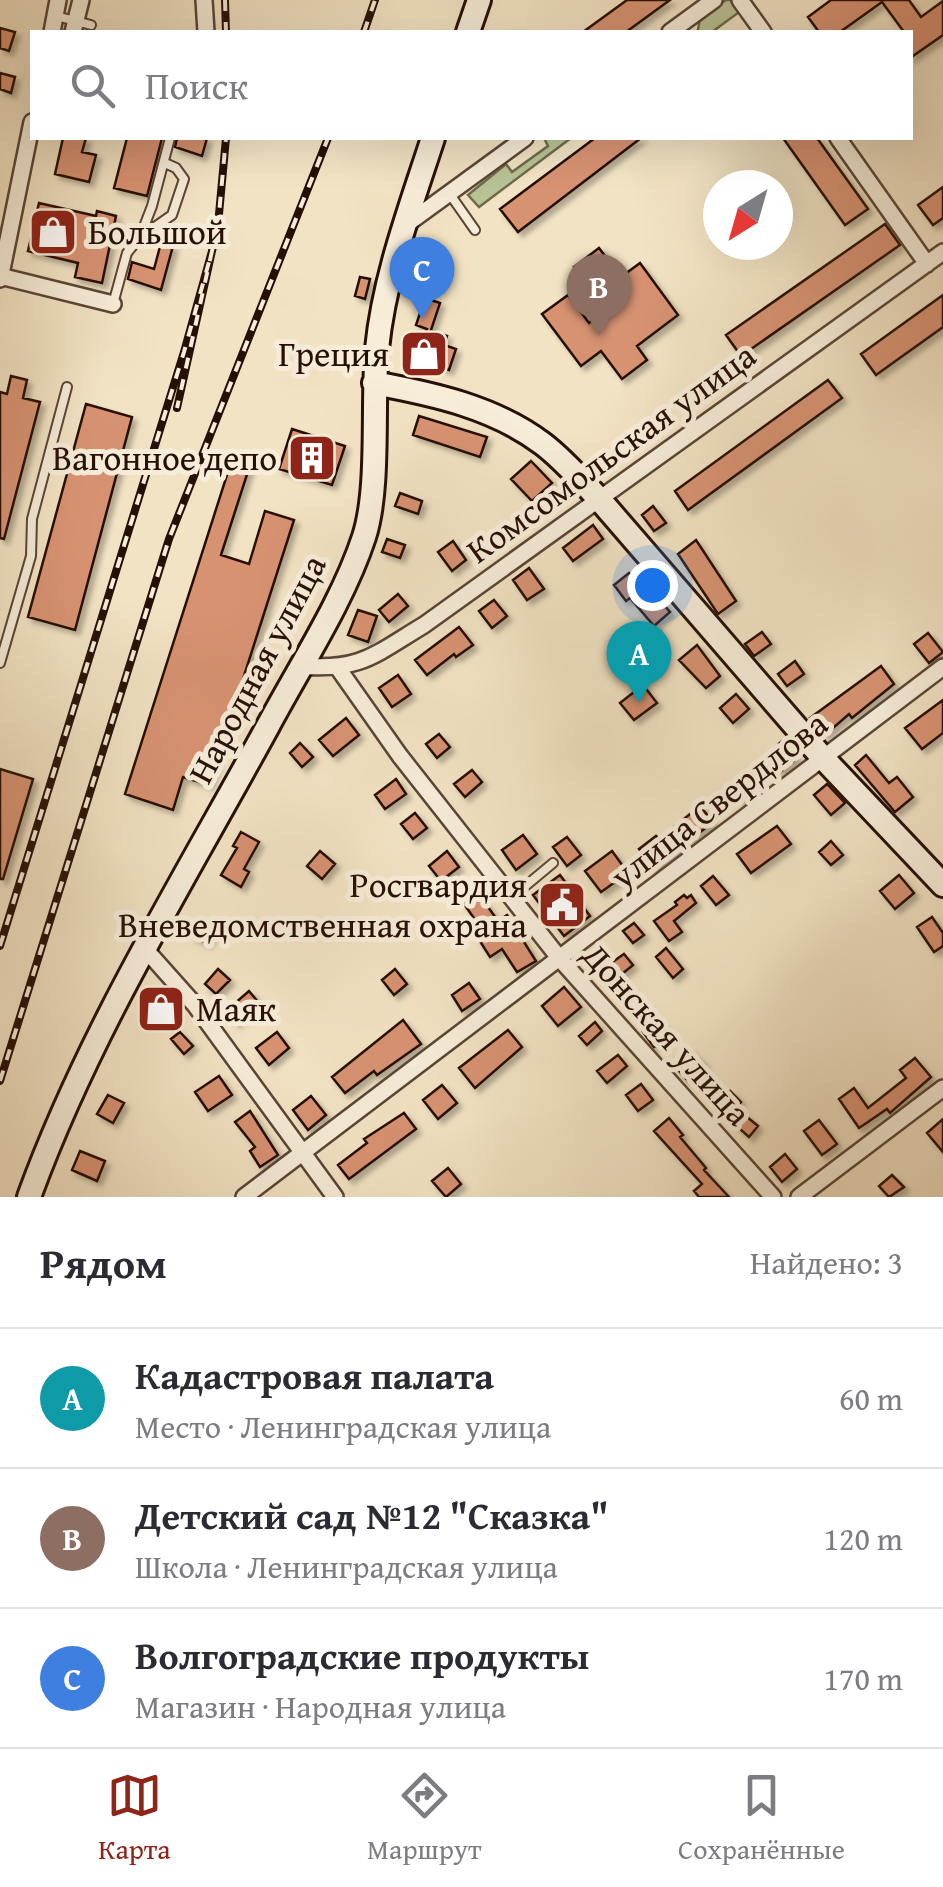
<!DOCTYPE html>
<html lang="ru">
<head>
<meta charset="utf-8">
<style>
	:root { --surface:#fff; --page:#f7f7f7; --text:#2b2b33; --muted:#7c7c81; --line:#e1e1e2; --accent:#8f2418 }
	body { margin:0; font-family:"Gentium Book Plus",serif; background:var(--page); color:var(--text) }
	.compass { position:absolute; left:703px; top:170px; width:90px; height:90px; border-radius:50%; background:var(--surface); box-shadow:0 10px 40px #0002; rotate:217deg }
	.you { position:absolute; left:652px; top:585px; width:35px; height:35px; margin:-25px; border:8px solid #fff; border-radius:50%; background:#1a73e8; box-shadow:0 0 0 15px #1a73e833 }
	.badge { display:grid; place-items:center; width:65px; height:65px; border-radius:50%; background:var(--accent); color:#fff; font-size:32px; font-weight:700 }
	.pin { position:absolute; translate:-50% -82px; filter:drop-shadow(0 2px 5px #0008) }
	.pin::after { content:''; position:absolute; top:52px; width:35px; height:30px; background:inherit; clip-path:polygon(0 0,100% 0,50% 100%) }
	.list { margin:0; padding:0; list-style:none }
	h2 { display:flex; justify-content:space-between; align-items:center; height:130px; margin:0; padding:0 40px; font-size:42px }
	h2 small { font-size:32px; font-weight:400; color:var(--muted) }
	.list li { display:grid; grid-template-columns:65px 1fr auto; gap:30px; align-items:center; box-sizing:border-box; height:140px; padding:0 40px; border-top:2px solid var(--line) }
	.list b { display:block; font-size:38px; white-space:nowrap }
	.list p { margin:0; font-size:32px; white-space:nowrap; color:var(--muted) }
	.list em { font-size:32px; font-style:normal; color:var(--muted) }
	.icon { flex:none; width:55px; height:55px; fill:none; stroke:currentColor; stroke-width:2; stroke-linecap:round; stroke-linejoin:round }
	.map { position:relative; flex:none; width:943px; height:1197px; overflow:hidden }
	.search { position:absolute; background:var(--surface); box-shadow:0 10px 40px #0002; left:30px; right:30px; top:30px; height:110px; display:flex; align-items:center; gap:25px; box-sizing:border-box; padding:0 35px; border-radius:0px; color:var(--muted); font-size:38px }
	.sheet { height:550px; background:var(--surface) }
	nav { display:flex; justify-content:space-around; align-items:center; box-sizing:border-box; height:140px; border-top:2px solid var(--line); background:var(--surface); font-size:28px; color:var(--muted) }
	nav a { display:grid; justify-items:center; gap:5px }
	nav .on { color:var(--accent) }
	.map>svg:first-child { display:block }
	.green { fill:#b8c496; stroke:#6f6a4e; stroke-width:2.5 }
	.building { fill:#d79272; stroke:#261006; stroke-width:2.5; filter:url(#shadow) }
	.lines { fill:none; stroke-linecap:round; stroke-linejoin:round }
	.lane-casing { stroke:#594536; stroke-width:12 }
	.street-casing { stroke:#594536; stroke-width:20 }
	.secondary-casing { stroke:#261006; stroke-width:28 }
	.lane { stroke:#f7edd9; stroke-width:8 }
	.street { stroke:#f7edd9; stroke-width:15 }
	.secondary { stroke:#f7edd9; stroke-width:22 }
	.rail-casing { stroke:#261006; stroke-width:8 }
	.rail { stroke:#f7edd9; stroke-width:4; stroke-dasharray:11; stroke-linecap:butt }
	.labels { text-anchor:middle; stroke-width:10; stroke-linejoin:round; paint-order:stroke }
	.poi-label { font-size:35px; fill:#261006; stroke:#f7edd9; text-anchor:end }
	.street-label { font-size:35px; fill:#261006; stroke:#f7edd9 }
</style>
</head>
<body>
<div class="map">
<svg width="943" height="1197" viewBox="0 0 943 1197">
	<defs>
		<filter id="shadow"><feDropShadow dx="4.5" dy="4.5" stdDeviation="2.5" flood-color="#0004"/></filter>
	</defs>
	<rect width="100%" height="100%" fill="#f2e3c4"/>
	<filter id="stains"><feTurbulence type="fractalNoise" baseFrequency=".002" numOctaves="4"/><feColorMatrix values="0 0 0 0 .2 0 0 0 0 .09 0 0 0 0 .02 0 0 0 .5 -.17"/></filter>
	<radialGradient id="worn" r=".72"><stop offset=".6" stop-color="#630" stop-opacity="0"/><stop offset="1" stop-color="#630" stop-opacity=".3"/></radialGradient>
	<path class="green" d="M726,0H736L742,10L712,32H694L698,30L700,18Z
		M544,138H571L479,207L468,195L506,164L512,172L548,146Z"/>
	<path class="building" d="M627,0H670L626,32H583Z
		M831,0H909L921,17L943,1V35L910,58V32H904L882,2L840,32H819L808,17Z
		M0,28L15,32L9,51L0,48Z
		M0,73L15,77L11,93L0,89Z
		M63,138H86L82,152L96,155L89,182L55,174Z
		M127,138H162L147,196L114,188Z
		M177,138H207L202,156L175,147Z
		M595,138H641L518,232L500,209Z
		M783,138H817L868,209L845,225Z
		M943,187V218L933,225L918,205Z
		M39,203L96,216L97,211L116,216L102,283L75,277L78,263L28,251Z
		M885,224L900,245L741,356L726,335Z
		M161,243L173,246L161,290L128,279L132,262L154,269Z
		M599,248L621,277L640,263L678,315L637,346L647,360L622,379L601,351L581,366L542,314L568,295L589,323L606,310L574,267Z
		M360,277L370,279L365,299L355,296Z
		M943,295V327L876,375L861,354Z
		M425,298L440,303L431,330L447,336L444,345L456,349L449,370L417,360L427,329L416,325Z
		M11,376L27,380L23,398L40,402L4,539L0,538V392L7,394Z
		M828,380L842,398L688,510L675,491Z
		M86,404L132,417L75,630L28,617Z
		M419,416L487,437L480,457L413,435Z
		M292,429L345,446L332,485L279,469Z
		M234,453L252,459L221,555L249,564L265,511L294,520L209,785L183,777L173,810L125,794Z
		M531,461L552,483L532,501L511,479Z
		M400,493L422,501L418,514L395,506Z
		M653,506L666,523L654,531L642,515Z
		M593,525L603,539L573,561L563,548Z
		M387,539L405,545L400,558L382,552Z
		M696,540L736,601L718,614L678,554Z
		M453,541L466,560L452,571L438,552Z
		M529,568L544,589L527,600L513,580Z
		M629,573L651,600L656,596L670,612L654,626L630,598L626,601L614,585Z
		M398,594L408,606L389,622L379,610Z
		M494,600L507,616L492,628L479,611Z
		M358,610L377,616L368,642L348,635Z
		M459,627L473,645L456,657L454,654L427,675L415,660Z
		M762,632L771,644L754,656L745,644Z
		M928,633L943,652L929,663L914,644Z
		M697,645L720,676L706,688L679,660Z
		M795,661L804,674L787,686L778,674Z
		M881,666L894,684L852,718L849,714L825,735L810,718Z
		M398,675L411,694L392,707L379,688Z
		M643,685L657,703L634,720L620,703Z
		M736,694L749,709L733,723L720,708Z
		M943,700V733L922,749L905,728Z
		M346,718L359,735L333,756L319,740Z
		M439,734L450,747L437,758L426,744Z
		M782,741L797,758L780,772L766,755Z
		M300,743L313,757L302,767L290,753Z
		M866,755L889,783L897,777L913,797L895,812L855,765Z
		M0,769L33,779L3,879H0Z
		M472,770L482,782L465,797L454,784Z
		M749,770L760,784L740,800L729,786Z
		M396,779L406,794L385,809L375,795Z
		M827,784L845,803L831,815L814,795Z
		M700,806L713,822L654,868L639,849L656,836L659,839Z
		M415,813L427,828L413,839L401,824Z
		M777,826L791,844L751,873L737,854Z
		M241,832L259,842L244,869L249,872L241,887L221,875L237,848L233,846Z
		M523,835L537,854L516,870L502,850Z
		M567,837L581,855L567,866L553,847Z
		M831,841L843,855L831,865L819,852Z
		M320,851L335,864L322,879L307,866Z
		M447,851L459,867L441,881L429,866Z
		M612,851L628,873L601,892L585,871Z
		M560,875L590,916L564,936L533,895Z
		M899,875L914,893L895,909L880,891Z
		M713,876L729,895L716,905L701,886Z
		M478,893L498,921L507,915L536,961L517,972L502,949L490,957L476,935L483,931L464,904Z
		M684,895L687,898L691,895L696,903L674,921L682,932L669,941L654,921L677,905L675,902Z
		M932,917L943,933V946L934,952L917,927Z
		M199,920L215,928L207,943L192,936Z
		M634,923L644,935L633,943L623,931Z
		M666,948L683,969L673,978L656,957Z
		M624,954L633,965L611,983L601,970Z
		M218,969L230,980L216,994L205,984Z
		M395,969L407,984L394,995L382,980Z
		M469,983L480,999L462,1011L452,995Z
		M564,987L581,1007L558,1026L542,1006Z
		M249,991L259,1003L236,1023L226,1011Z
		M162,997L173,1007L160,1022L149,1012Z
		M403,1020L421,1044L377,1075L374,1071L345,1093L332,1077Z
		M659,1020L670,1035L654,1047L643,1032Z
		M595,1022L602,1031L587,1045L579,1036Z
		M508,1030L522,1047L475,1088L459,1068Z
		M180,1032L193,1046L184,1054L171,1039Z
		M277,1032L289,1048L269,1065L256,1048Z
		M690,1050L705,1065L688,1081L674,1065Z
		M618,1055L627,1066L607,1083L597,1071Z
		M915,1058L931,1077L890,1113L887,1109L859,1128L839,1099L854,1088L868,1108L906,1078L900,1070Z
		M219,1076L232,1095L208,1111L195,1092Z
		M641,1084L653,1100L638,1111L626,1095Z
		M442,1085L457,1103L438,1119L423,1100Z
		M730,1091L741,1102L736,1108L758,1126L749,1137L715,1107Z
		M108,1095L124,1103L113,1123L97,1114Z
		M311,1096L326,1115L308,1130L293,1110Z
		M250,1111L278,1155L260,1167L250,1151L255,1147L235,1122Z
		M404,1113L416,1129L349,1179L338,1165L367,1143L364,1139Z
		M669,1118L683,1135L680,1137L706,1168L704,1170L729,1197H699L694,1191L702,1184L654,1131Z
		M943,1119V1152L927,1133Z
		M819,1120L837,1144L822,1155L804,1131Z
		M80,1151L105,1161L97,1181L72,1170Z
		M785,1154L797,1169L782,1182L770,1167Z
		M448,1168L461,1184L446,1197L432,1181Z
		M892,1175L904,1187L889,1197L879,1186Z"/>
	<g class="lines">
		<g class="lane-casing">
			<path id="lane" d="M56,16L91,25
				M449,193L475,230
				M142,236L172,215L184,179L176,168L165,163
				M113,304L127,253L140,237L152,206L170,138
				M0,663L31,556L32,519L67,387
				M511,898L553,863"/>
		</g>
		<g class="street-casing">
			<path id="street" d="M204,0L206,32
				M740,0L763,32
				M52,32L58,0
				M73,32L81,0
				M670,32L714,0
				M838,138L927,264
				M407,224L525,138
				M0,276L113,304
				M0,279L32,122
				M300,666C361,671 374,655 424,625L943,252
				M338,668L400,756L560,959L773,1197
				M146,950L195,1005L335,1197
				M244,1197L943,667
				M799,1197L943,1088"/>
		</g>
		<g class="secondary-casing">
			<path id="secondary" d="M468,32L479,0
				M374,383C433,394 494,407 543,444C564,460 581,480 599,499L822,757L943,885
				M29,1197C89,1032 184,880 268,726C300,666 343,601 364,537C380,488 372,404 377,349C384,277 411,206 433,138"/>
		</g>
		<use href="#lane" class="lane"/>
		<use href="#street" class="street"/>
		<use href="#secondary" class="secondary"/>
		<g class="rail-casing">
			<path id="rail" d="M225,0L226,32
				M364,32L375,0
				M212,251L218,225L226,138
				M0,946L184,352L212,251L177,408
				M0,1081L169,539L328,138"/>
		</g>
		<use href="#rail" class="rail"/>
	</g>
	<defs>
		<g id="shop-square" transform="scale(2.5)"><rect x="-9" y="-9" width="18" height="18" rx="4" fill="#8f2418" stroke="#f7edd9"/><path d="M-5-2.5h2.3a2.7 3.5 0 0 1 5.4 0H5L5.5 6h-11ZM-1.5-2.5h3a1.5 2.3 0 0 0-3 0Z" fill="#fff"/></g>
		<g id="building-square" transform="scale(2.5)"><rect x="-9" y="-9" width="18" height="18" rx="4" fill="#8f2418" stroke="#f7edd9"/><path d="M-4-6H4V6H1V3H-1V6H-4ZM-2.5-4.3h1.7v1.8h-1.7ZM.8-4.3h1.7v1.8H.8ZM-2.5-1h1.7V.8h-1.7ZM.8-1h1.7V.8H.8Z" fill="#fff"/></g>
		<g id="civic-square" transform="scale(2.5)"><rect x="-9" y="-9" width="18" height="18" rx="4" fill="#8f2418" stroke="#f7edd9"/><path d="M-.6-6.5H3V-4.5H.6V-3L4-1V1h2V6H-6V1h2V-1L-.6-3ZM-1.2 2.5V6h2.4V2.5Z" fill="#fff"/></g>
	</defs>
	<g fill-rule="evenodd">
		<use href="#shop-square" x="53" y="232"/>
		<use href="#shop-square" x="424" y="354"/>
		<use href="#building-square" x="312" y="458"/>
		<use href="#civic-square" x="562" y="905"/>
		<use href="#shop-square" x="161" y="1009"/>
	</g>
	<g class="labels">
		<g class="poi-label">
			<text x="88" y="244" text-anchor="start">Большой</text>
			<text x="389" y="366">Греция</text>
			<text x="277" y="470">Вагонное депо</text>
			<text x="527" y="897">Росгвардия<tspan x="527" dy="40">Вневедомственная охрана</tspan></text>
			<text x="196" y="1021" text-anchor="start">Маяк</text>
		</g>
		<g class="street-label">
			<text transform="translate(611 453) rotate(-36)" y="12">Комсомольская улица</text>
			<text transform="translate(257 669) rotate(-62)" y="12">Народная улица</text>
			<text transform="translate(719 800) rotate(-38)" y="12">улица Свердлова</text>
			<text transform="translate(667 1034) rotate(48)" y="12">Донская улица</text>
		</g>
	</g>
	<rect width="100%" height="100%" filter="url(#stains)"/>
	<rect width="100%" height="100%" fill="url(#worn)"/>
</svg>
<svg class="compass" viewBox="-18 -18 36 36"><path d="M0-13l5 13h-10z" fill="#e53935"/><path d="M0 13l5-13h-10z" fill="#7c7c81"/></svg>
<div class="you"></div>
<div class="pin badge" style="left:639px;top:703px;background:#0f9aa8">A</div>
<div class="pin badge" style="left:599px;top:336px;background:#8d6e63">B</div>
<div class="pin badge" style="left:422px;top:319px;background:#3f7fe0">C</div>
<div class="search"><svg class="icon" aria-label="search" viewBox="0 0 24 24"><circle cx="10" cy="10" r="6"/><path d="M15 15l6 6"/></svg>Поиск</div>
</div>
<section class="sheet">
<h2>Рядом<small>Найдено: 3</small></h2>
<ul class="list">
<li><span class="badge" style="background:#0f9aa8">A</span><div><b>Кадастровая палата</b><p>Место · Ленинградская улица</p></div><em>60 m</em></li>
<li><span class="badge" style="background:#8d6e63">B</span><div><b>Детский сад №12 &quot;Сказка&quot;</b><p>Школа · Ленинградская улица</p></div><em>120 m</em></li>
<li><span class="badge" style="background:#3f7fe0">C</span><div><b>Волгоградские продукты</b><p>Магазин · Народная улица</p></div><em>170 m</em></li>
</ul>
</section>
<nav>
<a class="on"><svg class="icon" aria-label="map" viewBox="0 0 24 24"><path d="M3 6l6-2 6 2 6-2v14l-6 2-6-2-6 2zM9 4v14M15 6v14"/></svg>Карта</a>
<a><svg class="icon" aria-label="directions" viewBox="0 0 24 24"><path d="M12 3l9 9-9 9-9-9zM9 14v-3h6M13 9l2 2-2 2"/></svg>Маршрут</a>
<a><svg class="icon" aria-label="saved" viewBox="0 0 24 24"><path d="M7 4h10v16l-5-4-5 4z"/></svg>Сохранённые</a>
</nav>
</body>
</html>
